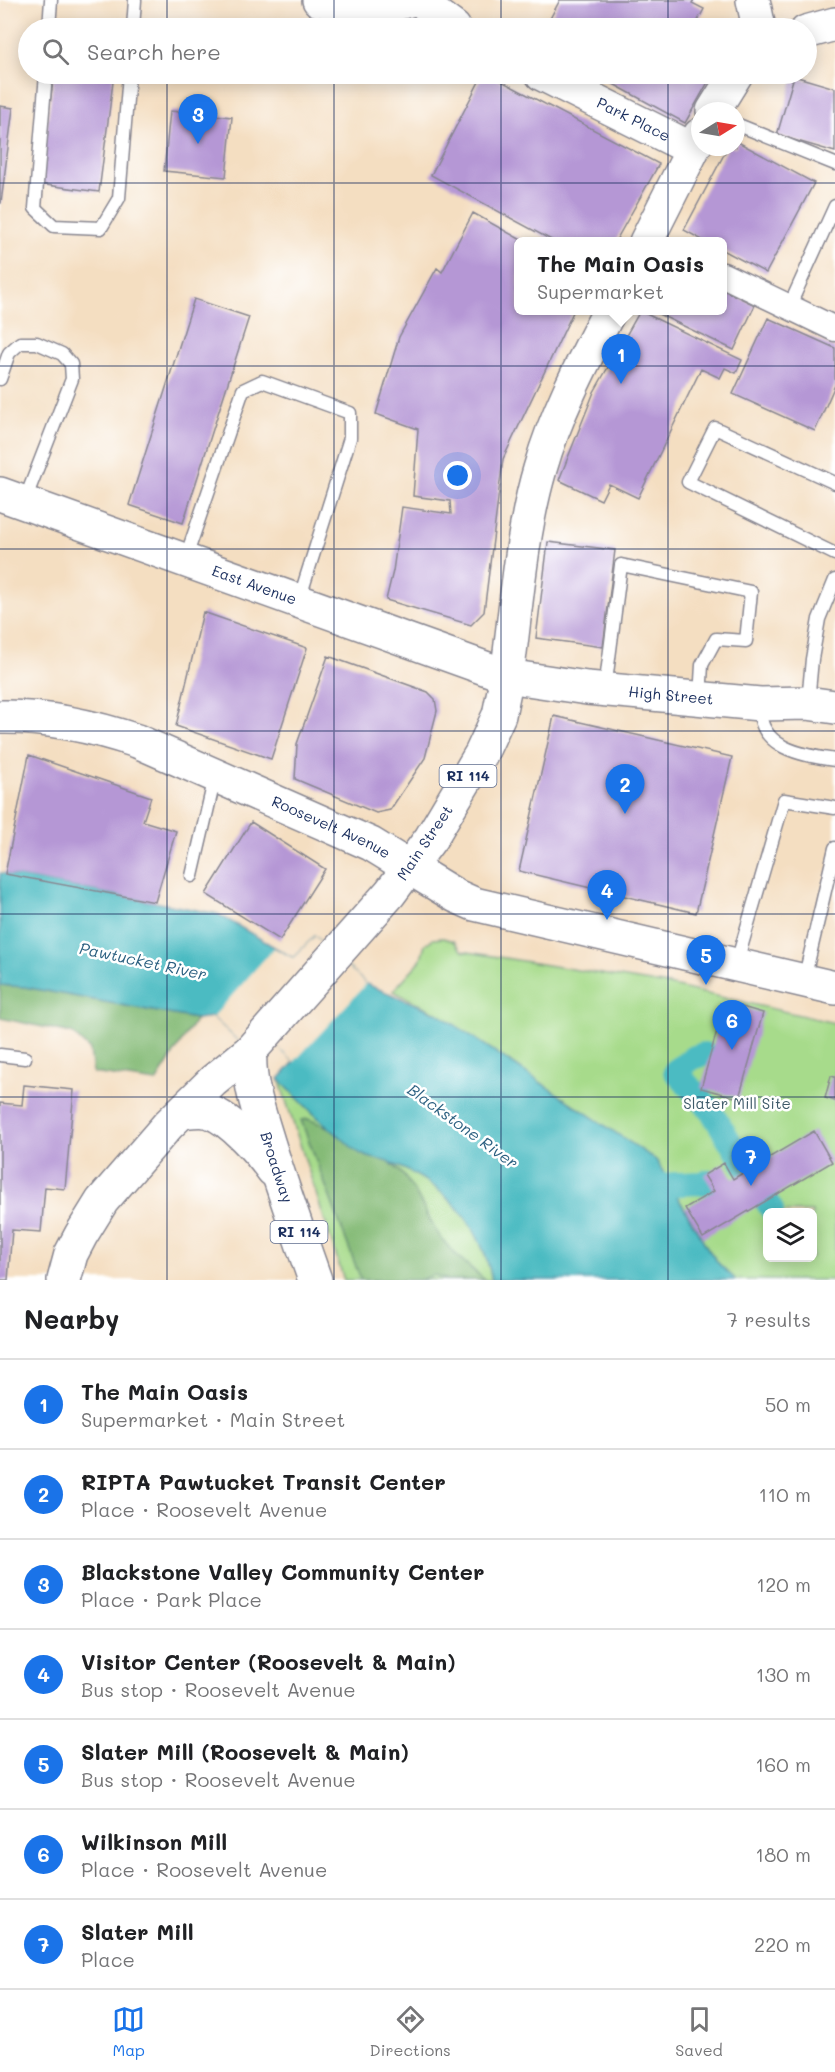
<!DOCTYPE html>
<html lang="en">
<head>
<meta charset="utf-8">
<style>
	:root { --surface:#fff; --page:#f6f6f6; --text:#202124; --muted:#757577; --line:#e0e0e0; --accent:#1a73e8 }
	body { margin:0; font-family:Mali,sans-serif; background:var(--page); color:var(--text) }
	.controls { position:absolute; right:18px; bottom:18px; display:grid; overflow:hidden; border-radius:9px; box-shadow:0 3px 15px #0003 }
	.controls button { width:54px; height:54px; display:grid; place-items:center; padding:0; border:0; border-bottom:2px solid var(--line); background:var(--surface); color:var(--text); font:30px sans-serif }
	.compass { position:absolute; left:691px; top:102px; width:54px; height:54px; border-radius:50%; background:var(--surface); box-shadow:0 3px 15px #0003; rotate:79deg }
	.you { position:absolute; left:458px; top:476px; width:21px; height:21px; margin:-15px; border:4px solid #fff; border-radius:50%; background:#1a73e8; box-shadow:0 0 0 9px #1a73e833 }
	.badge { display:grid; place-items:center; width:39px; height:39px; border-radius:50%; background:var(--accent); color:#fff; font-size:20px; font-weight:700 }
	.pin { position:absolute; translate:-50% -50px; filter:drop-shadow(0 2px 3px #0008) }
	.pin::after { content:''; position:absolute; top:32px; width:21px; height:18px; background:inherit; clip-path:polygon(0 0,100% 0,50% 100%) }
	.popup { position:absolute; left:514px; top:237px; width:213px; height:78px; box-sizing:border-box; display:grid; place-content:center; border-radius:9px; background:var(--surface); filter:drop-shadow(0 2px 4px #0005); font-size:20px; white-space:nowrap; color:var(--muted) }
	.popup b { font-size:22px; color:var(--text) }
	.popup::after { content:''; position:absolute; left:50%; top:100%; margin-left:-12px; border:12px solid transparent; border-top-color:var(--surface) }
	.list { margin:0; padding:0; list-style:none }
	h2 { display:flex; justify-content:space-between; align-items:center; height:78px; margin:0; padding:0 24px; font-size:26px }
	h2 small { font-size:20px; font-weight:400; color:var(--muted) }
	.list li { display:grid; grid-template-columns:39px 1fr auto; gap:18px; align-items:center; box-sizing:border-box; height:90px; padding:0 24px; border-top:2px solid var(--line) }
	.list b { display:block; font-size:22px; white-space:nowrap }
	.list p { margin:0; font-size:20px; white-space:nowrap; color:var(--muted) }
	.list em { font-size:20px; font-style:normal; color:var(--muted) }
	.icon { flex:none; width:33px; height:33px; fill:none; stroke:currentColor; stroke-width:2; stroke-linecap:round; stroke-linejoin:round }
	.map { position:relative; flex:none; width:835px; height:1280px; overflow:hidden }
	.search { position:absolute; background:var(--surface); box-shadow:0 3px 15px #0003; left:18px; right:18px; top:18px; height:66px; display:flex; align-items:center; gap:15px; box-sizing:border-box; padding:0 21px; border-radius:33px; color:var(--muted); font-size:22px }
	.sheet { height:708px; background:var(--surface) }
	nav { display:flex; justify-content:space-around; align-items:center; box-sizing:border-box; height:84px; border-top:2px solid var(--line); background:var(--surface); font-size:16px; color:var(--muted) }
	nav a { display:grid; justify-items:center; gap:3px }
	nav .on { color:var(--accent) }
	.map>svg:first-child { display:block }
	.green { fill:#a7db8b; stroke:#618574; stroke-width:1.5; fill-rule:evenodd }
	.forest { fill:#85bb77; stroke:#50756a; stroke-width:1.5 }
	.water { fill:#4cbbc2; stroke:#347590; stroke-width:1.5 }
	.pier { fill:#f4dec1 }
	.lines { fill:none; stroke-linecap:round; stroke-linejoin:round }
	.canal { stroke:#4cbbc2; stroke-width:24 }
	.building { fill:#b597d5 }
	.service-casing { stroke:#888690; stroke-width:15 }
	.minor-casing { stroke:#888690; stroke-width:27 }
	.secondary-casing { stroke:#888690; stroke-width:36 }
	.primary-casing { stroke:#888690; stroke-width:36 }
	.service { stroke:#fff; stroke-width:12 }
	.minor { stroke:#fff; stroke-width:24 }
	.secondary { stroke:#fff; stroke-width:33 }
	.primary { stroke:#fff; stroke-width:33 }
	.grid { fill:none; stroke:#1b2f5e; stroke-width:1.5; stroke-opacity:0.55 }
	.labels { text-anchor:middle; stroke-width:5; stroke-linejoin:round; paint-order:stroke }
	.shield { fill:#fff; stroke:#5f6d8e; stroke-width:1.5 }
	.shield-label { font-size:14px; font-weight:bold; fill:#1b2f5e }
	.street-label { font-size:15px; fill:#1b2f5e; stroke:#fff }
	.park-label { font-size:15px; fill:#3e5a69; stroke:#fff }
	.water-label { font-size:16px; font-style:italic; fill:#2c6081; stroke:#fff }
</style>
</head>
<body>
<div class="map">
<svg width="835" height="1280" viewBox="0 0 835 1280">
	<rect width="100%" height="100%" fill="#fff"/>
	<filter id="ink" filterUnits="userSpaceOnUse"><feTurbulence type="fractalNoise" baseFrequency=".0167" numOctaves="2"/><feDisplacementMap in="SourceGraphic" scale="12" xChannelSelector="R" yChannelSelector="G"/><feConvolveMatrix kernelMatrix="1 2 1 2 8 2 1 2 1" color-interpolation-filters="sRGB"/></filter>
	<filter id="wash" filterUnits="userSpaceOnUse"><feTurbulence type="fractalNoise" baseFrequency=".008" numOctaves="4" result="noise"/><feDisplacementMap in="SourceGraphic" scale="24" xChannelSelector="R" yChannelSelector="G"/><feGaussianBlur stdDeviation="1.35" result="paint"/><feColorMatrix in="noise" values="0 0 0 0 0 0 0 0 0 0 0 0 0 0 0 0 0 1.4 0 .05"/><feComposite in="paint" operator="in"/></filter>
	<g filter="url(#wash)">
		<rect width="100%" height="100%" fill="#f4dec1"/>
		<path class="green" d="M443,938L453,941L462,951L668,985L835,1023V1280H736L719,1264L708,1249L656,1160L437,1013L393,991L420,961L425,945L433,939ZM768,1212H812V1258H768Z
			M279,1079C299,1100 320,1121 343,1139C348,1144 354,1150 361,1154C370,1159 382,1159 391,1163C447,1186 480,1221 492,1280H344Z"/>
		<path class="forest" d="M0,985L25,987L196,1019L156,1082L93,1073L90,1050L72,1033L0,1018Z
			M308,1119C336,1130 384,1152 403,1175C416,1191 424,1209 434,1227C445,1247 467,1265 485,1280H447L434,1275L420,1280H361L301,1120Z"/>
		<path class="water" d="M0,873L218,914L293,958L315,936L366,984L437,1013L656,1160L708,1249L719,1264L736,1280H492C480,1221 446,1186 391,1163C382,1159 370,1159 361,1154C354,1150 348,1144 343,1139C320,1121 299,1100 279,1079L294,1062L275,1044L259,1060L213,1017L196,1019L25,987L0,985Z"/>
		<path class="pier" d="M315,936L366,984L294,1062L274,1044L259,1060L213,1017L274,948L293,958Z"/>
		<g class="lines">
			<path class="canal" d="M704,1054L692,1058L675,1071L710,1109L772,1210
				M641,1193L659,1185L703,1183L708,1181"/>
		</g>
		<g id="blocks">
			<path class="building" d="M560,0H694L692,3L704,9L694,28H545Z
				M54,74H114L99,192L39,184Z
				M483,74H488L659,164L615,242H555L431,175Z
				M595,74H709L712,75L685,123Z
				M794,76L835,88V152L777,135Z
				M0,106L13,108L1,203H0Z
				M170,111L232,117L226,177L164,171Z
				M736,141L814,183L766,273L723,250V242H706L684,230L728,147H736Z
				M473,213L525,242H519V310H574L503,459L484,612L471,625L386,600L393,571L402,507L451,514L450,501L413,496L418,429L376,414L399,337L437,268L442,272Z
				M723,290L755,305L734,350L650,310H723Z
				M194,299L249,317L183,523L129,505Z
				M640,311L742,360L736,373L725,368L720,378L701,369L638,498L609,484L601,500L559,480L594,392Z
				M768,318L835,348V385L815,431L733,394Z
				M548,542L615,550L603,647L536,638Z
				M203,612L307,648L271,759L176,726Z
				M328,656L428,692L435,699L437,711L425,758L390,810L376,813L295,779L297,744Z
				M554,716L732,757L696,913L519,871Z
				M29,755L151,797L143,821L176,831L155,902L5,874Z
				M251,822L325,869L280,940L206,894Z
				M725,1002L763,1013L739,1098L701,1088Z
				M831,1076L835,1077V1101L825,1098Z
				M24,1085L74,1090L65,1189L45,1187L41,1232L12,1230L8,1280H0V1103L22,1105Z
				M814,1131L832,1162L703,1238L685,1208L714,1191L704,1175L724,1163L733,1179Z"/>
		</g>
	</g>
	<g filter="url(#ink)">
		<use href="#blocks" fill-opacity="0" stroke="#888690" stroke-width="1.5"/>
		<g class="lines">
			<g class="service-casing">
				<path id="service" d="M49,28L51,0
					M133,28L135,0
					M46,74L35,208L54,226L101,228L119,198L129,74
					M736,124L835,164
					M789,307L835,206
					M0,379L9,353L20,343H37L62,354L71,364L72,379L25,500
					M835,483L715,428L688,482L835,554
					M185,560L243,390L262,381L350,413V438L299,600
					M605,689L621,565L751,592L746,641L716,639L702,665L700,697
					M808,702L812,659L819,619L835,580
					M760,705C757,748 801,755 835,760
					M192,876L215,777
					M736,965L784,800L835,808
					M804,980L835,848
					M0,1055L25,1058"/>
			</g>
			<g class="minor-casing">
				<path id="minor" d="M723,275L835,329"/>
			</g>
			<g class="secondary-casing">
				<g id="secondary">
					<path d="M422,0L435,14L454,28"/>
					<path d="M753,0L759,28"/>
					<path d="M806,32L835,24"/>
					<path id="s1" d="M542,74L692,149"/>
					<path d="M713,111L736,74"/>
					<path d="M646,242L700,135"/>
					<path id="s2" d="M610,310C583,362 556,413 540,469C521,533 516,610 507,676L587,688L760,704L807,703L835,707"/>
					<path id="s3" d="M0,717C48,716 92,726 137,741L371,844L410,868"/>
				</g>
			</g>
			<g class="primary-casing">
				<g id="primary">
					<path d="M319,0L383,7L410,0"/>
					<path id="s4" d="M0,494L507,676L499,715L481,754L431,838L390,893L250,1051L213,1081L168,1125L102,1201L81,1235L71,1254L64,1280"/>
					<path d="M410,868L456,896L474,904L835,988"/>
					<path id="s5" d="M250,1051C248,1079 257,1106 265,1132C280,1182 298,1231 315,1280"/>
					<path d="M182,1112C191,1111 201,1109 210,1112C232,1120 259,1151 273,1170"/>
				</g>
			</g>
			<use href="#service" class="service"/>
			<use href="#minor" class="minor"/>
			<use href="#secondary" class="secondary"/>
			<use href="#primary" class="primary"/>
		</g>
	</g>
	<path class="grid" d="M167,0V28M334,0V28M501,0V28M668,0V28M167,74V1280M334,74V1280M501,74V1280M668,74V1280M0,183H835M0,366H835M0,549H835M0,731H835M0,914H835M0,1097H835"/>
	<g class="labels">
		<g class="shield">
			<rect x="439.5" y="765" width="57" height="22" rx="4.5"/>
			<rect x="270.5" y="1221" width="57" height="22" rx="4.5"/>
		</g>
		<g class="shield-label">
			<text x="468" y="781">RI 114</text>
			<text x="299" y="1237">RI 114</text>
		</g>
		<g class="street-label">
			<text dy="5" stroke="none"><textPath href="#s1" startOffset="102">Park Place</textPath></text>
			<text dy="5" stroke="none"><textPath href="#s4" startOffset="270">East Avenue</textPath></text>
			<text dy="5" stroke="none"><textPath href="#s2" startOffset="549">High Street</textPath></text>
			<text dy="5" stroke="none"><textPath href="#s3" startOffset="352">Roosevelt Avenue</textPath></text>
			<text transform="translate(425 843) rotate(-56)" y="5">Main Street</text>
			<text dy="5" stroke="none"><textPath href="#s5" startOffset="120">Broadway</textPath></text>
		</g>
		<g class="park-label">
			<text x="737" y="1109">Slater Mill Site</text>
		</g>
		<g class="water-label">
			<text transform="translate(143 961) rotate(12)" y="6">Pawtucket River</text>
			<text transform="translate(463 1126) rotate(36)" y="6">Blackstone River</text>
		</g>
	</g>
</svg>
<div class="controls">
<button><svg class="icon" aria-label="layers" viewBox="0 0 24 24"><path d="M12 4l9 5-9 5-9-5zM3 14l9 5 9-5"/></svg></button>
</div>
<svg class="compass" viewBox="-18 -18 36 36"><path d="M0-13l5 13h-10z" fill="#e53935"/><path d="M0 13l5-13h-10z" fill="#757577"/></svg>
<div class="you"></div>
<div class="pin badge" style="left:621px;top:384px">1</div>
<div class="popup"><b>The Main Oasis</b>Supermarket</div>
<div class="pin badge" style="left:625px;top:814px">2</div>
<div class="pin badge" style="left:198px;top:144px">3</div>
<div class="pin badge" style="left:607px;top:920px">4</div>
<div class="pin badge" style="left:706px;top:985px">5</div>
<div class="pin badge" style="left:732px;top:1050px">6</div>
<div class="pin badge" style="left:751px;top:1186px">7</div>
<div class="search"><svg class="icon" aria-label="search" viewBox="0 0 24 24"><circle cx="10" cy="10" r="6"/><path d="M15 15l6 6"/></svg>Search here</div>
</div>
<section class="sheet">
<h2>Nearby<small>7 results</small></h2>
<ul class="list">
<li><span class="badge">1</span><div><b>The Main Oasis</b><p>Supermarket · Main Street</p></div><em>50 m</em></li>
<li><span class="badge">2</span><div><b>RIPTA Pawtucket Transit Center</b><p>Place · Roosevelt Avenue</p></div><em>110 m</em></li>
<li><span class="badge">3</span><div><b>Blackstone Valley Community Center</b><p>Place · Park Place</p></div><em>120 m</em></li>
<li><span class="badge">4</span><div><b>Visitor Center (Roosevelt &amp; Main)</b><p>Bus stop · Roosevelt Avenue</p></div><em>130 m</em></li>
<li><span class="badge">5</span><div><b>Slater Mill (Roosevelt &amp; Main)</b><p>Bus stop · Roosevelt Avenue</p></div><em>160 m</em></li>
<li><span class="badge">6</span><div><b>Wilkinson Mill</b><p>Place · Roosevelt Avenue</p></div><em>180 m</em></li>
<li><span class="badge">7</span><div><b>Slater Mill</b><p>Place</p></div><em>220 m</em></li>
</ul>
</section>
<nav>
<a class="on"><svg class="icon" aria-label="map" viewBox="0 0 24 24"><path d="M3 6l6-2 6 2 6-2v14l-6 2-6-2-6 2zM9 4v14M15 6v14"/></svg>Map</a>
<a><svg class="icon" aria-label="directions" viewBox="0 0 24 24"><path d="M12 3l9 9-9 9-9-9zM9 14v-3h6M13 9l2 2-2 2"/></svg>Directions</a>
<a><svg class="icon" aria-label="saved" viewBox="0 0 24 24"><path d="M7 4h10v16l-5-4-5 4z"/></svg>Saved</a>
</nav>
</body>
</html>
